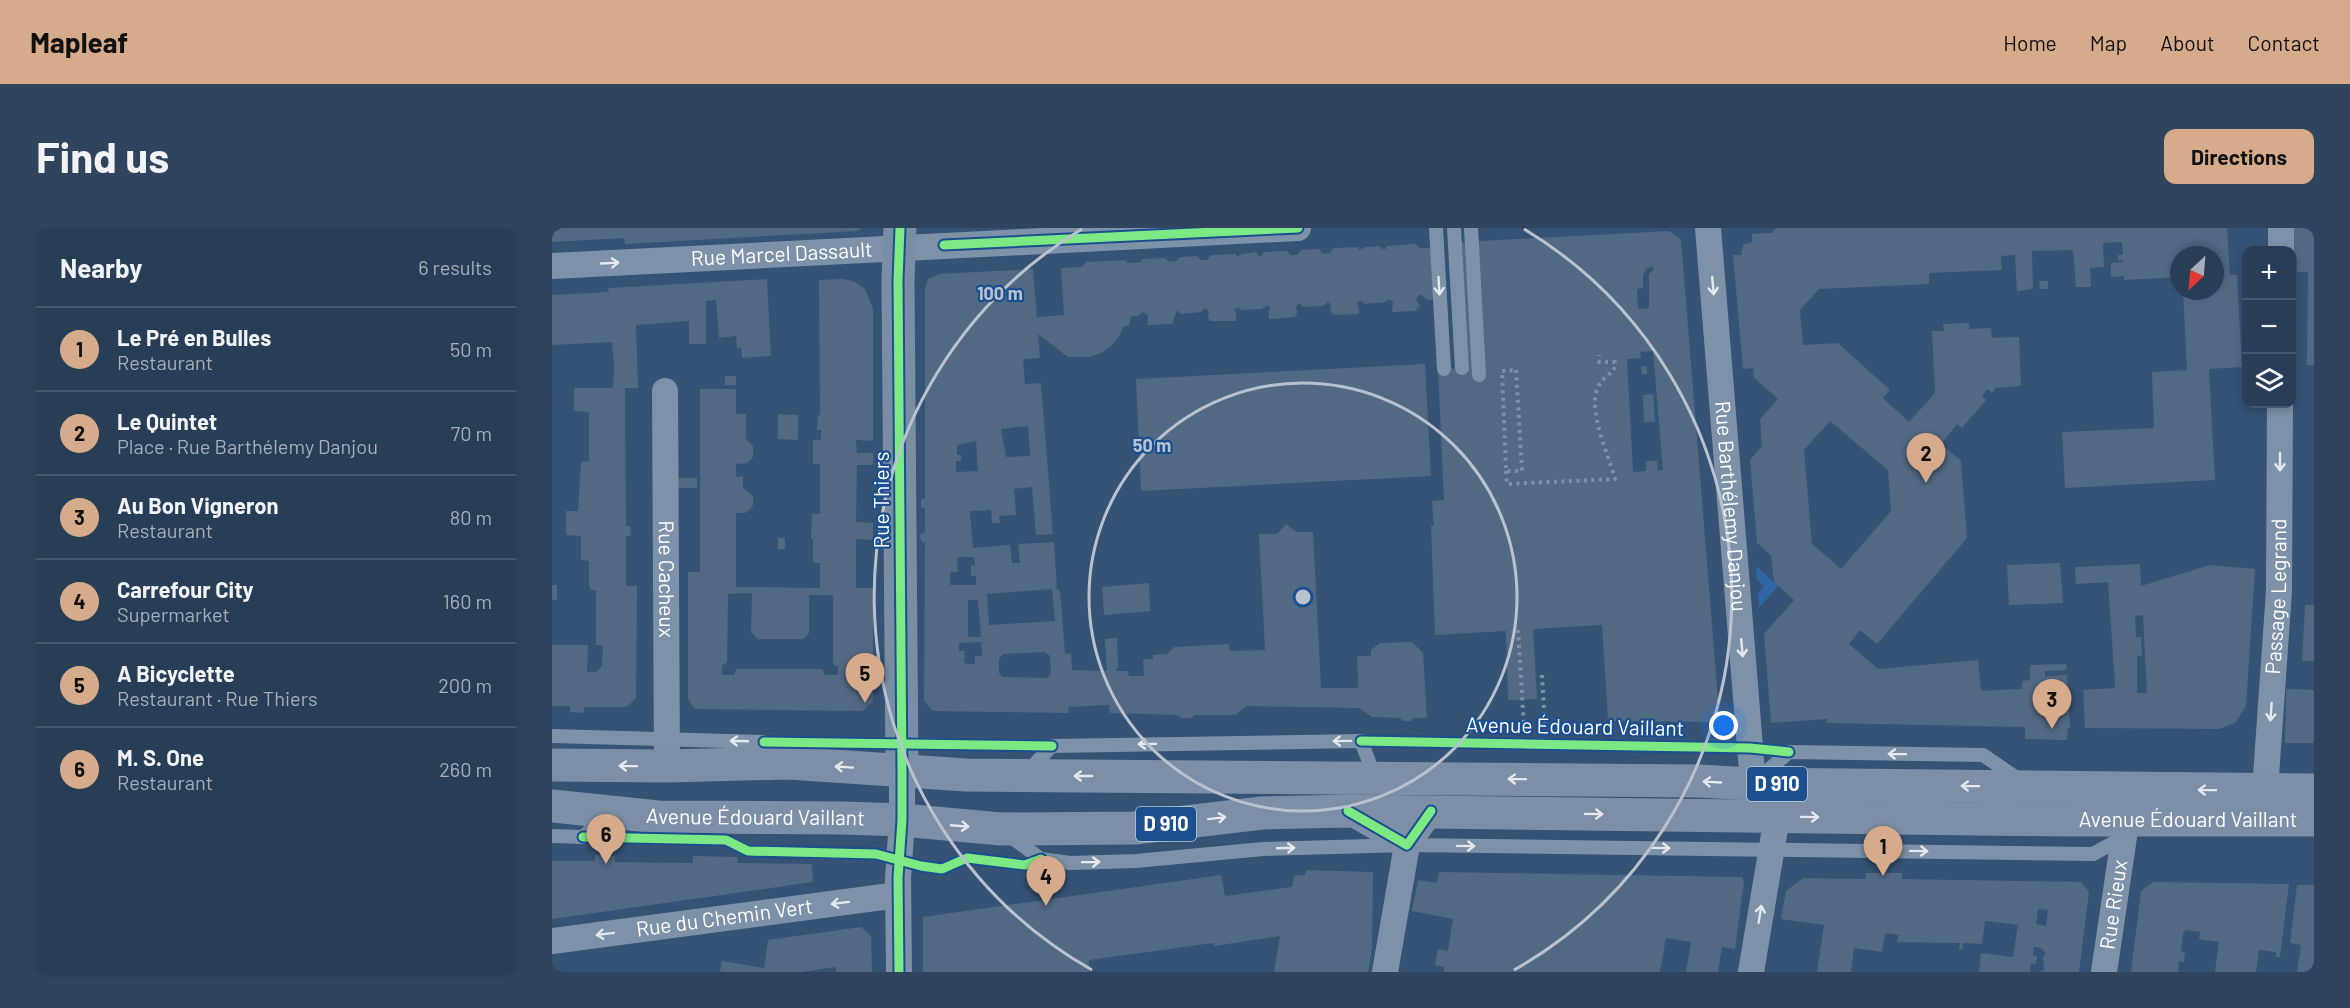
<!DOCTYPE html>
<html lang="en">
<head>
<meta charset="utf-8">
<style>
	:root { --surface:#283e57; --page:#30455d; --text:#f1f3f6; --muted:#a5aeba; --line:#44576d; --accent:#d6ab8b }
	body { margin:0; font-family:Barlow,sans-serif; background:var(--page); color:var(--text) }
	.controls { position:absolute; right:18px; top:18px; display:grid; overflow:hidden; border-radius:12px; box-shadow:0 3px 9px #0003 }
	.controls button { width:54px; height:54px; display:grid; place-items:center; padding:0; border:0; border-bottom:2px solid var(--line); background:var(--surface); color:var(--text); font:30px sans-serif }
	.compass { position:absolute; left:1618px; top:18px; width:54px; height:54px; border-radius:50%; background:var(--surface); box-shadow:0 3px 9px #0003; rotate:206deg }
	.you { position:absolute; left:1172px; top:498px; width:21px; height:21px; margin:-15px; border:4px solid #fff; border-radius:50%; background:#1a73e8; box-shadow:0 0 0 9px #1a73e833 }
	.badge { display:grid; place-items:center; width:39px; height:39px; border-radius:50%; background:var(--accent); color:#111; font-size:20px; font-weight:700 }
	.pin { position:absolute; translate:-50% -50px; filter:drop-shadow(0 2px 3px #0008) }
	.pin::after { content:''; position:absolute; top:32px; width:21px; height:18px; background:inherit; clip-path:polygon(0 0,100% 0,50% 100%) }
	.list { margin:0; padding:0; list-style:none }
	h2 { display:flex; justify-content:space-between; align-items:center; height:78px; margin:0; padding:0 24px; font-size:26px }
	h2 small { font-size:20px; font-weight:400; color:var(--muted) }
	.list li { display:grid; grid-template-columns:39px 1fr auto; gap:18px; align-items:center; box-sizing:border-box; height:84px; padding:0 24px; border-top:2px solid var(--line) }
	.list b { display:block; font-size:22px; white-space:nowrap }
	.list p { margin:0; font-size:20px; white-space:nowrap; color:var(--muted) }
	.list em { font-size:20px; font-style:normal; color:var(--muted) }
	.icon { flex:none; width:33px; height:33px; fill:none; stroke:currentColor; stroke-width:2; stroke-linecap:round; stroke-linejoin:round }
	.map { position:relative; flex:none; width:1762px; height:744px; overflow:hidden; border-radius:12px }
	header { display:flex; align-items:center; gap:36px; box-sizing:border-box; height:84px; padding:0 30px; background:var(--accent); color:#111 }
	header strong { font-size:28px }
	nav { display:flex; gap:33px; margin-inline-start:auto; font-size:21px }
	.intro { display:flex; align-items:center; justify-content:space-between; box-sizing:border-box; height:144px; padding:0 36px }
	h1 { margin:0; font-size:42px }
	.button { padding:15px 27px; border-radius:12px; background:var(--accent); color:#111; font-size:21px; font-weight:700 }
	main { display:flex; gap:36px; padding:0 36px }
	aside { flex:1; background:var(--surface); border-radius:12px; box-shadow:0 3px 9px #0003 }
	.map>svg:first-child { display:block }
	.green { fill:#2f66a5 }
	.building { fill:#526984; fill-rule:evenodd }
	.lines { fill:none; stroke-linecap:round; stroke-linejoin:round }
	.path { stroke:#7d92a8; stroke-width:4; stroke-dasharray:3 4.5; stroke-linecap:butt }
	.lane { stroke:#7d92a8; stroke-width:14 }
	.street { stroke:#7d92a8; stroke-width:26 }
	.secondary { stroke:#798da4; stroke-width:33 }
	.primary { stroke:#7d8ea7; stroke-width:33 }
	.cycleway-casing { stroke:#1b4f8f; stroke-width:13 }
	.cycleway { stroke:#7ce984; stroke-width:9 }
	.oneway { stroke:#e5e9ee }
	.oneway2 { stroke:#e5e8ed }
	.ring { fill:none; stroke:#b9c2ce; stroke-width:3 }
	.labels { text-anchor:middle; stroke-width:4.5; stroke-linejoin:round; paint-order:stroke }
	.shield { fill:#1b4f8f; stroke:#bbcadd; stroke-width:1.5 }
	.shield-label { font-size:20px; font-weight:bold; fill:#fff }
	.street-label { font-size:21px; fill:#fff; stroke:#1b4f8f }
	.centre { fill:#b9c2ce; stroke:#1b4f8f; stroke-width:3 }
	.ring-label { font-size:18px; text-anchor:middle; font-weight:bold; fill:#b9c2ce; stroke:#1b4f8f; stroke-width:4.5; stroke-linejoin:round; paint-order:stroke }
</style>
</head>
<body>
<header>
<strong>Mapleaf</strong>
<nav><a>Home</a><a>Map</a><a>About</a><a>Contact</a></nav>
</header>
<div class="intro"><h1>Find us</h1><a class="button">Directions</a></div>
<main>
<aside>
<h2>Nearby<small>6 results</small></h2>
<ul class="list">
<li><span class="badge">1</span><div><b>Le Pré en Bulles</b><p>Restaurant</p></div><em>50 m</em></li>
<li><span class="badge">2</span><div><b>Le Quintet</b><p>Place · Rue Barthélemy Danjou</p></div><em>70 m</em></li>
<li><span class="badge">3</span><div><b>Au Bon Vigneron</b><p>Restaurant</p></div><em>80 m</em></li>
<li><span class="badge">4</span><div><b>Carrefour City</b><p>Supermarket</p></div><em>160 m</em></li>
<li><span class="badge">5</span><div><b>A Bicyclette</b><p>Restaurant · Rue Thiers</p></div><em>200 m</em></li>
<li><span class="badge">6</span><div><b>M. S. One</b><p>Restaurant</p></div><em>260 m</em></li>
</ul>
</aside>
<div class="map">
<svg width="1762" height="744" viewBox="0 0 1762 744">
	<rect width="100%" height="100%" fill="#365274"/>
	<path class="green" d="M1204,338L1226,358L1207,380L1206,366L1212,358L1205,352Z"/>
	<path class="building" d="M0,0H309L306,3L73,16L72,10L0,14Z
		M1224,0H1675L1678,47H1685L1690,139L1657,141L1663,252L1513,260L1510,204L1602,200L1600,144L1635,142L1631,63H1663V27H1627V49L1572,52V48L1559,49V35L1571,34V32H1566V27H1571L1570,14L1551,15L1552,39L1538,40L1539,59H1524L1521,22L1480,23L1481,61L1465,63L1463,27L1449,28L1450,42L1377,45V56L1267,61L1248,82L1251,117L1286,115L1338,162L1331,170L1357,194L1383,165L1380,103H1392L1391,96L1417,95V101L1439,100L1440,110L1467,109L1469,158L1444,160L1440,165L1435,161L1430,168L1434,172L1410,200L1405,196L1389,216L1409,233L1415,310L1325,416L1308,402L1297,416L1326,441L1426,432L1429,463L1470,461V453L1478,452V437L1514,436L1515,442L1493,443V448L1515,447L1518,500H1516L1515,512L1473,511V499L1275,495V491L1219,495L1212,406L1242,372L1222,354L1219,327L1205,315L1198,232L1210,218L1208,191L1226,171L1202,150L1201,140L1191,141L1181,27H1189L1191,17L1200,14V6L1220,5ZM1278,193L1336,242L1339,283L1289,341L1260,316L1252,222Z
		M1741,0H1762V137H1755L1756,44H1745V30H1741Z
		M1117,3L1129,11L1167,484L1159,494L1056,493L1050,397L981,401L985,471L956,472L954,403L883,407L879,298H882L880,273L892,272L886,141L917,140L909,14ZM1101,39V43L1097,46V80L1086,81L1085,61L1091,60V47L1095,40ZM1101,123L1111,242L1106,243L1105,233H1094V243L1081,244L1075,131L1089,130L1088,124Z
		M863,16L868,20H880L883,72H875L869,66L864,71L868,78L863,83L840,84L841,74L837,71L833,74L813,76L808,72L804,76L806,77L807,86L782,87L778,83L779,77L776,74L771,78L751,79L747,75L744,79L745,86L742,89L717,91V82L719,80L714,77L710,81L690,82L686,79L682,82L684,84V93H658L656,90L657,84L653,80L649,84L629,86L625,82L620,96L595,97L596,87L591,84L586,88H579L577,98H572L566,110L558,119L549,125L537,129H516L486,106L488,130L471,131L473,156L489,155L501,306L484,307L480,259L462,261L464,287L447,288L448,295H440L439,282L418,283L421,320L458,317L460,335H468L466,316L502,314L505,362H508L513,426L519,425L520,442L555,443L553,411L565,410L566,437L564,443H576L577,448H592L591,431H601V427L615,426L622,419L677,416V423L713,422L707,306H725L734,296L744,304H761L769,460H806L805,428H819V422L828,415L860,414L871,425L875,490H861L859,493H851L848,490L820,489L807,480L694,478L683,487H642L640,490H629L626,487L558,485L557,477L516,479L517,485L381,483L372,473L373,315L369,313L368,306L373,304V281L369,279V272L373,270V61L376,51L387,46L481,41L485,89L512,87L509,40L530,39L534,34L574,32L575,35H578L590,34L589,31L613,30L617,34L624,33L628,29L645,28L649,32H655L659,27L684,26V29L690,26L704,24L707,28L711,27V24L735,23L739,27H745L749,22L767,21L771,26L777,25L782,20L806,19L807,22L814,19L827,18L830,21H834V18ZM476,198L478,228L454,229L449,201ZM424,213L426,243L404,244V233H409V227H405V217ZM405,329H422L423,337L419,338V348H424V357H398V344H406ZM500,361L503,393L437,397L435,366ZM416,372H426L429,409H416ZM429,414L430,428H423V436H415L412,434L413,423H407V415ZM493,424L498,428L499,446L495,450L451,449L447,445V431L451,426Z
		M215,51L219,128L190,130L189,119L185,120L184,108L167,110L164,72L154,73V116H137V93L84,97L86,160H73L74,298H78L79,308H74V358H85L84,470L75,479H32V485L18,484V478H0V417H36L35,444H44L50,438L51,417H44V362H39L37,357V333L29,332V308L14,307V283H26L29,234L37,233V184L22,183V160H61L62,137L60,114L0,117V67L57,64L56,60Z
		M290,51L301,53L313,61L321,81V213L304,212L305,225H321V237H305L304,294L321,295V312L304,311V360H321V473L311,483L143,481L136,471V344H148V161H184V186H194V211L201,218V229L195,235L184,236V249L191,248V260L201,268V277L198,281L193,285H184V359L268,360V335H261V311L259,310L260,286H268V236H261V212H269V202H265L266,187H268L267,52ZM200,365L199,404L206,411H251L257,405V367H281V435L283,438H286V447H273L270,441H184L182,447H170V438L175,434L176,366Z
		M1487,53H1496V61H1488Z
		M873,136L879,248L589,263L584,151Z
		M1095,138V146H1090L1089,139Z
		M173,148H184V157H173Z
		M1101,166L1103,194H1092L1091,167Z
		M226,186L246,187V212L226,211Z
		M124,250H145V260H124Z
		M226,310H233V321H226Z
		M1508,335L1511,375L1457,377L1455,337Z
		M1588,336L1589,358L1658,337L1703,341L1694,478L1683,495L1667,501L1533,500L1531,462L1563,460V457L1556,354L1524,356L1523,339ZM1591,387L1595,465H1585V428H1590L1589,409H1584L1583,388Z
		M597,355L598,383L552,387L550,359Z
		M0,357H5V372H0Z
		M1753,377H1762V433H1750Z
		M1734,461L1762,462V515H1733Z
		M43,627L63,628V634L141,635V628L185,629L186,635L260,636L261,654L0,691V633H43Z
		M754,642L821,644L820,720L816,744H722L728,708L662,718L661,715L537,732V744H371V689L669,647L673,668L740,659L742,648L753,647Z
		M887,644L1190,649L1192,654L1183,721L1170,719L1166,744H1134L1139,714L1114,710L1108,744H892V739L883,737L886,721L896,723L901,691L860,683L866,652L885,655Z
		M1314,645H1350V651L1529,654L1537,664L1527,744H1487L1492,742L1491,729L1494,726L1489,720L1482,719L1481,727L1485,728L1484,736L1479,735L1478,744H1427L1429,725L1461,729L1466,697L1433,693L1430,716L1411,715V721H1407L1408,715L1345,714L1347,707L1333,705L1330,724L1302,720L1299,744H1265L1272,697L1229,691L1234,663L1251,650L1313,651ZM1486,681L1496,682L1494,698L1484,696Z
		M1601,654L1737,656L1728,729H1724V724L1707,722L1704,744H1663L1667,714L1647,711L1648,704L1634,702L1631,706L1629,723L1633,724L1632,734L1627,733L1626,744H1579L1589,663Z
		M1745,657H1762V744H1745L1749,717L1738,715Z
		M309,699L319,708L320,744H284V739L250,744H168L170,733L212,740L216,712Z"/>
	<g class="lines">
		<path class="path" d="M964,142L970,243H954L950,143Z
			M954,243L955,256L1063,251C1057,228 1035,182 1046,159C1049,152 1056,147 1062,142L1063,134H1047V127
			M966,402L972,499
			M990,447L993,499"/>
		<path class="lane" d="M884,0L892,141
			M902,0L910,140
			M919,0L927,147
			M0,508L212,514L231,530
			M475,544L500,518L809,513L823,549
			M1206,551L1237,524L1431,527L1469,553
			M0,608L31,609L55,586
			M458,608L489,631L518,635L584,633L711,621L855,617L1541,626L1572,609"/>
		<g class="street">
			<path id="s1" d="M1156,0L1201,556"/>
			<path d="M1729,22V0"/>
			<path id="s2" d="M0,38L746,0"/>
			<path id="s3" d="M113,163L115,538"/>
			<path id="s4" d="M1713,562L1727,363L1728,176"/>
			<path d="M796,583L855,617L879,583"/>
			<path id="s5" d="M0,713L346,667"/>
			<path d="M347,744L346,650L350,592V543"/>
			<path d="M833,744L855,617"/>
			<path d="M1199,744L1225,589"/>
			<path id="s6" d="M1552,744L1572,609"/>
		</g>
		<path class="secondary" d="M348,0L346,53L350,543"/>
		<g class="primary">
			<path d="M0,537L115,538L237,535L414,547L1147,553L1201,556L1762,562"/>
			<path id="s7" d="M0,578L106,589L291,590L350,592L449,601L583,600L710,585L796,583L1510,592H1762"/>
		</g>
		<g class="cycleway-casing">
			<path id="cycleway" d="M392,17L746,0
				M809,513L1198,520L1237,524
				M212,514L500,518
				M796,583L855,617L879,583
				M31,609L174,612L196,623L324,626L369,638L390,641L415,630L473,637L489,631
				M347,744L346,650L350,592V543L346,53L348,0"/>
		</g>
		<use href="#cycleway" class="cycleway"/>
	</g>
	<defs><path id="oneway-shaft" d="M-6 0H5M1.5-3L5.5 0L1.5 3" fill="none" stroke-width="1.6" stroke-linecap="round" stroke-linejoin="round" transform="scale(1.5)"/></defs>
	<g class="oneway">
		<use href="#oneway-shaft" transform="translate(58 35) rotate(-3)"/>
		<use href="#oneway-shaft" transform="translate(887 58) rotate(87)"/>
		<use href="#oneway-shaft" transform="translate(1161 58) rotate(85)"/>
		<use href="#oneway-shaft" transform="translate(1728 234) rotate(90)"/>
		<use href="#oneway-shaft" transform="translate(1190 420) rotate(85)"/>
		<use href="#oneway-shaft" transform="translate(1719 484) rotate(94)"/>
		<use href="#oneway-shaft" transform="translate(187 513) rotate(-178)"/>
		<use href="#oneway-shaft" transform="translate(790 513) rotate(179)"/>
		<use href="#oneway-shaft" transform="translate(595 516) rotate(179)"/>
		<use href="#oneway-shaft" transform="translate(1345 526) rotate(-179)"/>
		<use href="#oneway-shaft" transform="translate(914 618) rotate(1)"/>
		<use href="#oneway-shaft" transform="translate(734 620) rotate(-2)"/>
		<use href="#oneway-shaft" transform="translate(1109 620) rotate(1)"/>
		<use href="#oneway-shaft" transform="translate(1367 623) rotate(1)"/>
		<use href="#oneway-shaft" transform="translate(539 634) rotate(-1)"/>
		<use href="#oneway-shaft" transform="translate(288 675) rotate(173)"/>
		<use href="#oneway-shaft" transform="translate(1208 686) rotate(-81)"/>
		<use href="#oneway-shaft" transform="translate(53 706) rotate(173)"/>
	</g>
	<g class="oneway2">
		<use href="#oneway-shaft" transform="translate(76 538) rotate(-179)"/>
		<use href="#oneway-shaft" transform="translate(292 539) rotate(-176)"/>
		<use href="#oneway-shaft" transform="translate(531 548) rotate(-180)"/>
		<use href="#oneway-shaft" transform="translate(965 551) rotate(-179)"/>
		<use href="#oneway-shaft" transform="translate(1160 554) rotate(-177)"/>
		<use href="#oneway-shaft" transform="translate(1418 558) rotate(-179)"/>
		<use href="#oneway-shaft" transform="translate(1655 562) rotate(-179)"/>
		<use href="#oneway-shaft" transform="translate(1042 586) rotate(1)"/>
		<use href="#oneway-shaft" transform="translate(1258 589) rotate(1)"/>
		<use href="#oneway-shaft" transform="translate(665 590) rotate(-7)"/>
		<use href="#oneway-shaft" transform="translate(408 598) rotate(5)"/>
	</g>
	<g class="ring">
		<circle cx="751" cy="369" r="214"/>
		<path d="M540 742A429 429 0 0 1 530 1M972 1A429 429 0 0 1 962 742"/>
	</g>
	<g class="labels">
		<g class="shield">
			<rect x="1195" y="539" width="60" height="34" rx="4.5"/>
			<rect x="584" y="579" width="60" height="34" rx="4.5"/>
		</g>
		<g class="shield-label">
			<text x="1225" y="563">D 910</text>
			<text x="614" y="603">D 910</text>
		</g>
		<g class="street-label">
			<text dy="7" stroke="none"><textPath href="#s2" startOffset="230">Rue Marcel Dassault</textPath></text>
			<text transform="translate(330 272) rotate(-90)" y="7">Rue Thiers</text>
			<text dy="7" stroke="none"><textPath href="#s1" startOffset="279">Rue Barthélemy Danjou</textPath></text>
			<text dy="7" stroke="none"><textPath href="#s3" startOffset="188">Rue Cacheux</textPath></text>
			<text dy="7" stroke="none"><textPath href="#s4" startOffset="194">Passage Legrand</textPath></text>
			<text transform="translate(1023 499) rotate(1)" y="7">Avenue Édouard Vaillant</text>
			<text dy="7" stroke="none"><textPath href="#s7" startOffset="204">Avenue Édouard Vaillant</textPath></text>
			<text dy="7" stroke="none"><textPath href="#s7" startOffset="1638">Avenue Édouard Vaillant</textPath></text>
			<text dy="7" stroke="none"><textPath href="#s6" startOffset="68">Rue Rieux</textPath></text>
			<text dy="7" stroke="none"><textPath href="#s5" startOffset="174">Rue du Chemin Vert</textPath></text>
		</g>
	</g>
	<circle cx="751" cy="369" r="9" class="centre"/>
	<g class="ring-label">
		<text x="448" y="72">100 m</text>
		<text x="600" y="224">50 m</text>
	</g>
</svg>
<div class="controls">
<button>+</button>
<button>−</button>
<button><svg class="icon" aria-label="layers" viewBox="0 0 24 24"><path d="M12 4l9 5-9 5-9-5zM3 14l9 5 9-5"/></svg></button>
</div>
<svg class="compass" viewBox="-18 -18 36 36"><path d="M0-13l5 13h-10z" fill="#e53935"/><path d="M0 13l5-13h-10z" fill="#a5aeba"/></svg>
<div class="you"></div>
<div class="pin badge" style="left:1331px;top:648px">1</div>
<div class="pin badge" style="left:1374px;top:255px">2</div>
<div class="pin badge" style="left:1500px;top:501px">3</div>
<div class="pin badge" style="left:494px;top:678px">4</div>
<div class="pin badge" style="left:313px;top:475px">5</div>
<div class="pin badge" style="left:54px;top:636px">6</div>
</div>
</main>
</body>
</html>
